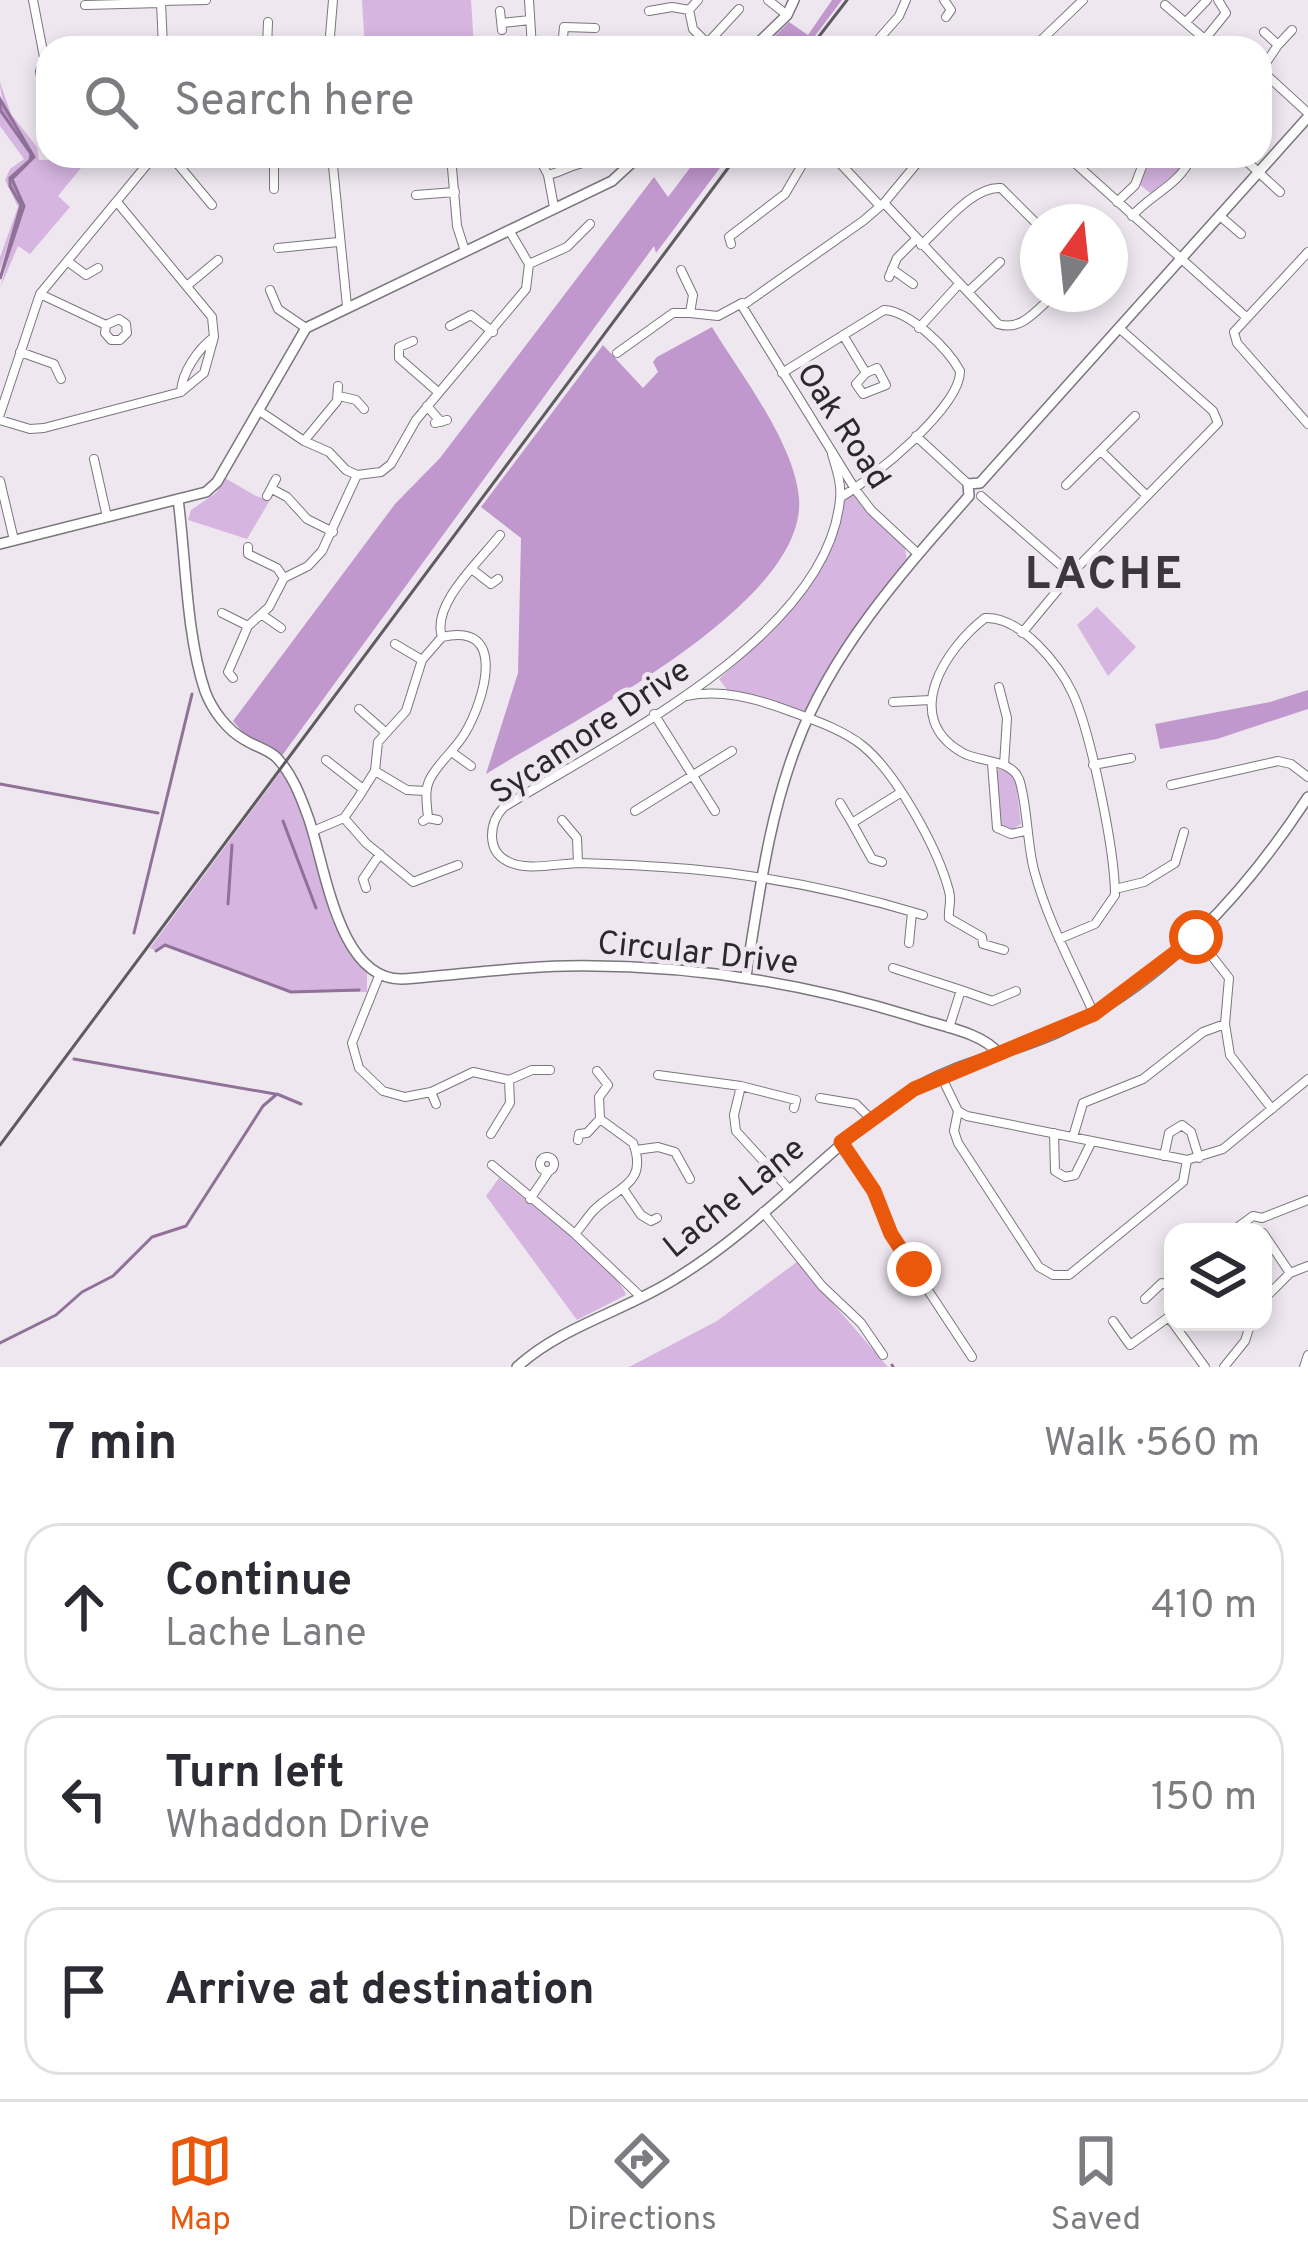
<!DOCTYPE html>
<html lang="en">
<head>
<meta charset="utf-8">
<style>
	:root { --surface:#fff; --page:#f2f2f3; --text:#2b2b33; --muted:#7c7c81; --line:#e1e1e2; --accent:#ea580c }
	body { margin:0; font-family:Overpass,sans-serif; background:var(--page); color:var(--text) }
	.controls { position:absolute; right:36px; bottom:36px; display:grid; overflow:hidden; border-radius:24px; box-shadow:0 6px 18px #0003 }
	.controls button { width:108px; height:108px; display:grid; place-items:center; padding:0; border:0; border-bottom:3px solid var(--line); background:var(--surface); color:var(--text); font:60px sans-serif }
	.compass { position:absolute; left:1020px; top:204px; width:108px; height:108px; border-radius:50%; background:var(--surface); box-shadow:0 6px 18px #0003; rotate:15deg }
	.stop { position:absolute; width:36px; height:36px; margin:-27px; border:9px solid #ea580c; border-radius:50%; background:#fff }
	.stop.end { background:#ea580c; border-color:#fff; box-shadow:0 3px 12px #0008 }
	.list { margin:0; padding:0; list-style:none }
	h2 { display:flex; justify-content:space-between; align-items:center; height:156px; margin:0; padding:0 48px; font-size:51px }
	h2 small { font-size:39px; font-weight:400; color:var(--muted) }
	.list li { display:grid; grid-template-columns:78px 1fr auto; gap:36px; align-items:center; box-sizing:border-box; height:168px; margin:0 24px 24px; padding:0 24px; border:3px solid var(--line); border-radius:36px }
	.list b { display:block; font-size:45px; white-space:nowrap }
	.list p { margin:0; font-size:39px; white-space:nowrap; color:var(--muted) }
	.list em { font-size:39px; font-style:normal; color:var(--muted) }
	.icon { flex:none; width:66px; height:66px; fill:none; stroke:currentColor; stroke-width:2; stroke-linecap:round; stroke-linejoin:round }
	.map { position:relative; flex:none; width:1308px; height:1367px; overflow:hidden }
	.search { position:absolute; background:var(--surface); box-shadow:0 6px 18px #0003; left:36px; right:36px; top:36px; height:132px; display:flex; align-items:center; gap:30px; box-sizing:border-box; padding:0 42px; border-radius:36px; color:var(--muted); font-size:45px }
	.sheet { height:732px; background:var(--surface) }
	nav { display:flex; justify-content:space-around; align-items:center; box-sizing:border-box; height:168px; border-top:3px solid var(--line); background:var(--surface); font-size:33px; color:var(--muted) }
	nav a { display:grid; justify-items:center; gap:6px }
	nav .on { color:var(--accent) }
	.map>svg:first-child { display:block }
	.green { fill:#d6b5e0 }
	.forest { fill:#c198cd }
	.water { fill:#bb92c7; stroke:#907299; stroke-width:3 }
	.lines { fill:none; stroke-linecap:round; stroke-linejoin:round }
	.stream { stroke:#907299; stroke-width:3 }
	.minor-casing { stroke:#7b757d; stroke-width:10 }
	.tertiary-casing { stroke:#7b757d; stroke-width:12 }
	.minor { stroke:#fff; stroke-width:8 }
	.tertiary { stroke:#fff; stroke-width:9 }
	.rail { stroke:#5f5b60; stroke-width:3 }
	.route { stroke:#ea580c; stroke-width:15 }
	.labels { text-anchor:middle; stroke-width:9; stroke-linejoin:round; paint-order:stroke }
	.street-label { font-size:33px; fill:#2c292d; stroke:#eee7f0 }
	.district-label { font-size:45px; font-weight:bold; letter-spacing:3px; fill:#3c373e; stroke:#eee7f0 }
</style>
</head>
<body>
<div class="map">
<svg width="1308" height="1367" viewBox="0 0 1308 1367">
	<rect width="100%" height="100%" fill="#eee7f0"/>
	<path class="green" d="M362,0H471L474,48H365Z
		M0,82L11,114L37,147L39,160H68L81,168L58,196L70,207L30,254L18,246L0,288L24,206L12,179L34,157C24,129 0,114 0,82Z
		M0,110L31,154L30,160L10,178L21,205L0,269V257L18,207L5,180L10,169L24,159L0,126Z
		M1152,156H1189L1165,186L1150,193L1139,184Z
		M225,478L256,496L270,500L247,539L188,520L191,510L216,493Z
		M850,494L856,495L905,548L907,561L855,633L809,708L801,712L728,691L719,679L766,637L815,577L835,533L841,504Z
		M1097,607L1136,647L1108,676L1077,625Z
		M999,769L1011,773L1016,782L1021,824L1009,832L999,828L994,772Z
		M282,770L308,827L332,920L367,973V992H291L165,946L156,951L150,948Z
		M499,1178C525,1200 619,1270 626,1295L577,1320L486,1196Z
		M797,1262L888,1367H629L717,1321Z"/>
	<path class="forest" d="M832,0H842L806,48H763L789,22L808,35Z
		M699,156H729L656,253L654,246L281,757L243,733L233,721L395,504L440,458L654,177L668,197Z
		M712,327C741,375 794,442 799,498C808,605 566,724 486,774L518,673L521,538L481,507L603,345L643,388L658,372L653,362L657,357Z
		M1308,690V709L1217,739L1160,749L1155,724L1270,702Z"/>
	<path class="water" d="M0,99L34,157L12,179L24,206L0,279L21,205L10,186V178L30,160L31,154L0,110Z"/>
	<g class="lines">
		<path class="stream" d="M0,784L158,813
			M283,821L316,908
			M228,904L232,845
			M134,933L192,694
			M156,951L165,945L291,992L359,990
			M74,1059L275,1094
			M0,1343L56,1315L82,1292L113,1276L152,1237L186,1226L263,1106L277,1094L301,1104
			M892,1365L893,1367"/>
		<g class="minor-casing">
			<path id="minor" d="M33,0L45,62L40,71L48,118
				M529,0L532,48
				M698,0L689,10L693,29L708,44
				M768,0L787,15
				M944,0L951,10L946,17
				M161,1L206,0
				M161,2L163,48
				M85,5L161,3
				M1165,5L1215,48
				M500,11L502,30
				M649,11L672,7L689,10
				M268,22L267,48H299
				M1186,22L1207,0
				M502,23L530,20
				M1205,39L1226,13L1218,0
				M1278,45L1292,30
				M329,48L333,0
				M562,48L564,27L595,28
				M703,48L739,9
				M871,48L899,16L906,0
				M1033,48L1083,0
				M1261,70L1308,113
				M1261,70L1278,45L1264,32
				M171,156L212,205
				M274,156V189
				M332,156L347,306
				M451,156L457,226L465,251
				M538,156L548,175L554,207
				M827,156L837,160L880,206
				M1067,156L1245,316
				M1241,156L1280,192
				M548,175C564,171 572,164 588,162V156
				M416,195L455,192
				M117,202L212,317L214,337C198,349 182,372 181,392
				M1117,202L1135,185L1146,156
				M884,203L998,324C1022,332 1037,309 1055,294
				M1132,216C1152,193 1179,186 1192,156
				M1220,216L1241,234
				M731,244L729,237L785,194L802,165L815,156
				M921,245C942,227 972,186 1001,188L1038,225
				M278,248L338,242
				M1308,252L1234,332L1237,343L1308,424
				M67,261L86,275L98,268
				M529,264L567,247L590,224
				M892,269L913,284
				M681,270L693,295L690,313L718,316L742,303
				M889,277L897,258L916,239
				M188,285L218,260
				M270,290L278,309L306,328
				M968,292L1000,262
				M40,294L106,325L105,333L111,340H120L127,333L126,324L119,319L106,325
				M450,326L471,315L493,332
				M919,328L959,284
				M843,335L866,373L877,368L886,385L863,394L856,384L866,373
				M413,341L399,347V358L438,392
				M20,352L54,364L61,379
				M617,353L673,313H690
				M782,373L884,310C910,311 948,349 960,371C961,407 871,480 841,497
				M339,396L356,400L364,409
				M427,406L441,422
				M258,410L304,441L329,452L346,470L357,475L381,472L391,464L416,420L526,289L529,264L509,230
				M0,414L40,294L154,156
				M0,420L30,429L44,428L181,392L204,373L214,337
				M435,423L447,420
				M916,436L968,484
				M304,441L337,401L338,386
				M1101,451L1147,496
				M832,454C836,468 842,484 840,499C828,637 610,741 504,807C489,822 486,850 507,861C526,872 559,863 580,863C617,864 653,866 690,869C770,876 847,892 923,915
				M94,459L107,517
				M0,481L14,540
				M1066,485L1135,416
				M272,489L287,497L307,519L333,532
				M267,496L276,479
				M981,496L1071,574
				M248,547V554L277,568L284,578
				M917,553L871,510L855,489L742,306L863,221L884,203L923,156
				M473,570L491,584L498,579
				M222,613L248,626L228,672L233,678
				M261,614L281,628
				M248,626L269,607L284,578L308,566L322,551L357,475
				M1022,633L1071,574L1218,423L1213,411L1119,328
				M442,637C431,604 480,561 500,535
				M395,644L422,660
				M999,687L1007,718L1004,765
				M686,696C721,689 754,698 787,710C813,720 842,729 863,746C897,774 938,849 949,891C952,901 948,909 949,918L982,937L983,944L1004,950
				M893,702L930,700
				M359,709L384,731
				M654,714L715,811
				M453,753L471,766
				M326,760L363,789
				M992,763L997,828L1011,834L1025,831
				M1093,765L1131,758
				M375,771L407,790L426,791
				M1171,785L1278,761L1291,764L1308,777
				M840,803L852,823
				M635,811L732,751
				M344,818L366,843L413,882L458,865
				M428,818C427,805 424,790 430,779C438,763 455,750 465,733C484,701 509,621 442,637
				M562,820L577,838L578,863
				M423,821L428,818L438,820
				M313,831L344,818L358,798L375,771L378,742L406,711L422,660L442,637
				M882,862L872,859L852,823L900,793
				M366,888L363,879L380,854
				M1115,889L1144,882L1175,863L1184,832
				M1196,936L1229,978L1225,1024L1230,1055L1272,1109
				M1059,939L1095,924L1115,895C1115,851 1091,734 1073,694C1059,664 1020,616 985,618C945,649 900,718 963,753C979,762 1011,759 1019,779C1027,801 1027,844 1034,870C1047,920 1073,967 1094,1014
				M909,943L912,912
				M893,968L961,990L949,1028
				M379,976L352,1043L359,1068L383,1091L405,1097L431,1092L473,1072L509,1080L532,1070H550
				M961,990L992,1001L1016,991
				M597,1071L608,1085L599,1097L600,1119
				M658,1075L741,1086L796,1100L794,1108
				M941,1076L958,1111L967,1116L1187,1160L1223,1149L1308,1079
				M741,1086L734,1115L736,1131L788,1188
				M431,1092L436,1104
				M820,1098L856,1104L871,1119
				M958,1111L954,1131L958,1143L1039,1267L1053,1275H1069L1183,1182L1187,1160
				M1054,1133L1055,1171L1065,1177L1075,1175L1092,1141
				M491,1134L510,1103L509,1080
				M1073,1137L1083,1103L1143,1079L1203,1032L1225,1024
				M842,1143L874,1191L891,1234L972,1357
				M636,1150L658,1147L675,1152L690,1179
				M1164,1156L1169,1133L1182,1125L1191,1132L1199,1158
				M540 1164a7 7 0 1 1 14 0a7 7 0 1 1-14 0Z
				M492,1165L575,1234L640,1296
				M624,1190L641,1215L651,1221L657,1218
				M530,1199L549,1171
				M763,1212L822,1286L861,1323L883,1355
				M1231,1232L1253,1216L1262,1218L1308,1200
				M1263,1233L1290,1273
				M575,1234C581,1227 587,1218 593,1211C616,1187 649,1185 633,1143L600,1119L587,1133L579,1134L578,1140
				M1145,1299L1162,1283L1173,1286
				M1263,1300L1290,1273L1308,1266
				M1170,1319L1205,1367
				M1113,1321L1130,1345L1173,1314
				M1224,1367L1245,1341L1251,1322
				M1304,1367L1308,1355"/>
		</g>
		<g class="tertiary-casing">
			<path id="tertiary" d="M753,48L787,15L794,0
				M178,499C186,559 186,634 205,691C212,710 227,730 245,740C256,747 268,749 277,758C292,774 300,795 307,814C325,860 336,980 402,979C456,975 511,967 566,966C686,964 802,982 917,1018C941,1026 984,1033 999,1054
				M0,544L206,492L217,482L306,328L612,181L639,156
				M746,976C759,897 768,819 797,744C832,650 904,570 969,496L968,484L980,483L1308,117
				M517,1367C562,1326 625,1311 675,1279C761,1227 826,1148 909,1092C954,1062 1012,1054 1060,1031C1164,983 1247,891 1308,797"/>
		</g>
		<use href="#minor" class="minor"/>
		<use href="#tertiary" class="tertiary"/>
		<path class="rail" d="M810,48L847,0
			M0,1145L737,156"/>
	</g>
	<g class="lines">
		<path class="route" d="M914,1269L891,1234L874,1191L841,1142L914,1089L1094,1014L1196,937"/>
	</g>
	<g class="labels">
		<g class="street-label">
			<text transform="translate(845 425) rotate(57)" y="12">Oak Road</text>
			<text transform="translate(589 730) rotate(-34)" y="12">Sycamore Drive</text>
			<text transform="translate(698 951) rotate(6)" y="12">Circular Drive</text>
			<text transform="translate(733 1196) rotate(-39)" y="12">Lache Lane</text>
		</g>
		<g class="district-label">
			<text x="1105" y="588">LACHE</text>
		</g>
	</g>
</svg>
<div class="controls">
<button><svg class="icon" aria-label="layers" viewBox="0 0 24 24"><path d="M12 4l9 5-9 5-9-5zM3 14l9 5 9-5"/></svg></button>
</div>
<svg class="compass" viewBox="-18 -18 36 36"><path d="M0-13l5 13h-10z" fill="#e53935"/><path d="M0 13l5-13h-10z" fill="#7c7c81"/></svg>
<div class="stop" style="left:1196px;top:937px"></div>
<div class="stop end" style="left:914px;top:1269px"></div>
<div class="search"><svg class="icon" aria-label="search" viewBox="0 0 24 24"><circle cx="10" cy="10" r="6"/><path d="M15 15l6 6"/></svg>Search here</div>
</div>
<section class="sheet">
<h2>7 min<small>Walk · 560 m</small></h2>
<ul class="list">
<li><svg class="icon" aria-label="ahead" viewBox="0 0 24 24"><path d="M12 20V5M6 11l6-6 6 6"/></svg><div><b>Continue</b><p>Lache Lane</p></div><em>410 m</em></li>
<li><svg class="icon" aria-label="left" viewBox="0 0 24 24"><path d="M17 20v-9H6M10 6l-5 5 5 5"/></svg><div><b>Turn left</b><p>Whaddon Drive</p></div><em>150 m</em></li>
<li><svg class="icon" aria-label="arrive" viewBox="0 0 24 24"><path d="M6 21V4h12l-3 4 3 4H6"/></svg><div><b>Arrive at destination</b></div></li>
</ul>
</section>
<nav>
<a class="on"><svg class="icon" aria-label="map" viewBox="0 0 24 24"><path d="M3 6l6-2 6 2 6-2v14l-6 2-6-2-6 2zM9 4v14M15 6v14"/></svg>Map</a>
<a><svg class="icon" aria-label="directions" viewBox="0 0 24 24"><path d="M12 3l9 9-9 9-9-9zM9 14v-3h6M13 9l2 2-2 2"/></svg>Directions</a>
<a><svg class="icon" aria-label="saved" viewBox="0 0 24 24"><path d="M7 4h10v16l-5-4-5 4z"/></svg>Saved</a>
</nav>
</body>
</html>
